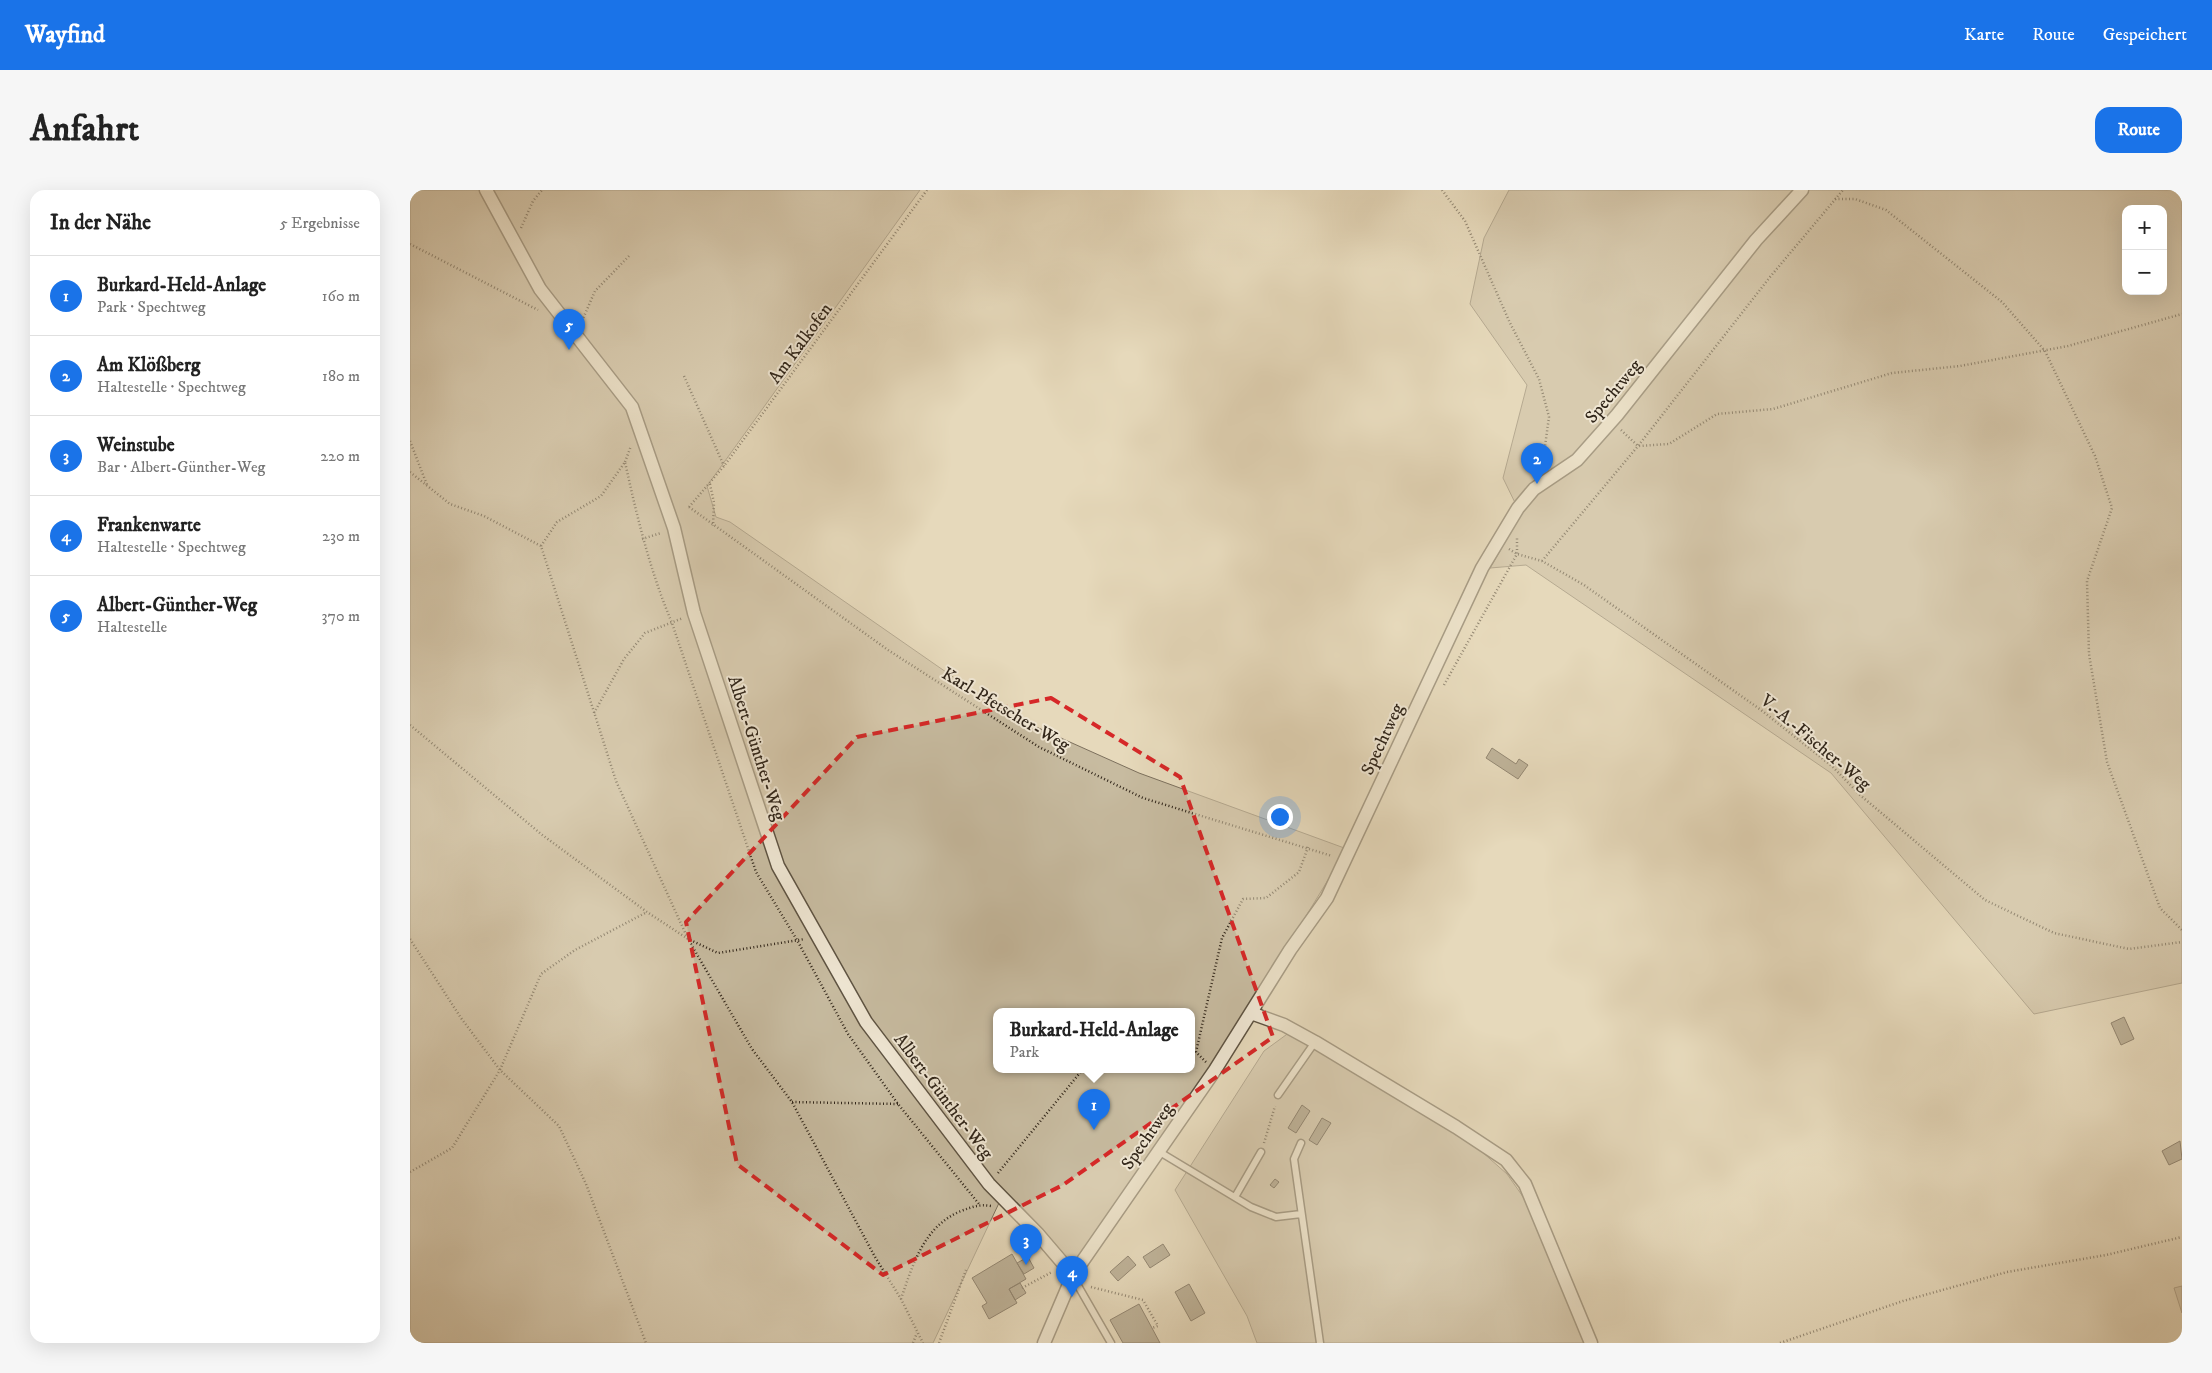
<!DOCTYPE html>
<html lang="de">
<head>
<meta charset="utf-8">
<style>
	:root { --surface:#fff; --page:#f6f6f6; --text:#222; --muted:#767676; --line:#e0e0e0; --accent:#1a73e8 }
	body { margin:0; font-family:"IM FELL DW Pica",serif; background:var(--page); color:var(--text) }
	.controls { position:absolute; right:15px; top:15px; display:grid; overflow:hidden; border-radius:10px; box-shadow:0 5px 20px #0002 }
	.controls button { width:45px; height:45px; display:grid; place-items:center; padding:0; border:0; border-bottom:1px solid var(--line); background:var(--surface); color:var(--text); font:25px sans-serif }
	.you { position:absolute; left:869px; top:626px; width:18px; height:18px; margin:-12px; border:4px solid #fff; border-radius:50%; background:#1a73e8; box-shadow:0 0 0 8px #1a73e833 }
	.badge { display:grid; place-items:center; width:32px; height:32px; border-radius:50%; background:var(--accent); color:#fff; font-size:16px; font-weight:700 }
	.pin { position:absolute; translate:-50% -41px; filter:drop-shadow(0 1px 2px #0008) }
	.pin::after { content:''; position:absolute; top:26px; width:18px; height:15px; background:inherit; clip-path:polygon(0 0,100% 0,50% 100%) }
	.popup { position:absolute; left:583px; top:818px; width:202px; height:65px; box-sizing:border-box; display:grid; place-content:center; border-radius:10px; background:var(--surface); filter:drop-shadow(0 1px 4px #0005); font-size:16px; white-space:nowrap; color:var(--muted) }
	.popup b { font-size:19px; color:var(--text) }
	.popup::after { content:''; position:absolute; left:50%; top:100%; margin-left:-10px; border:10px solid transparent; border-top-color:var(--surface) }
	.list { margin:0; padding:0; list-style:none }
	h2 { display:flex; justify-content:space-between; align-items:center; height:65px; margin:0; padding:0 20px; font-size:21px }
	h2 small { font-size:16px; font-weight:400; color:var(--muted) }
	.list li { display:grid; grid-template-columns:32px 1fr auto; gap:15px; align-items:center; box-sizing:border-box; height:80px; padding:0 20px; border-top:1px solid var(--line) }
	.list b { display:block; font-size:19px; white-space:nowrap }
	.list p { margin:0; font-size:16px; white-space:nowrap; color:var(--muted) }
	.list em { font-size:16px; font-style:normal; color:var(--muted) }
	.map { position:relative; flex:none; width:1772px; height:1153px; overflow:hidden; border-radius:15px }
	header { display:flex; align-items:center; gap:30px; box-sizing:border-box; height:70px; padding:0 25px; background:var(--accent); color:#fff }
	header strong { font-size:24px }
	nav { display:flex; gap:28px; margin-inline-start:auto; font-size:18px }
	.intro { display:flex; align-items:center; justify-content:space-between; box-sizing:border-box; height:120px; padding:0 30px }
	h1 { margin:0; font-size:35px }
	.button { padding:12px 22px; border-radius:15px; background:var(--accent); color:#fff; font-size:18px; font-weight:700 }
	main { display:flex; gap:30px; padding:0 30px }
	aside { flex:1; background:var(--surface); border-radius:15px; box-shadow:0 5px 20px #0002 }
	.map>svg:first-child { display:block }
	.green { fill:#c7bba0; stroke:#7c705d; fill-rule:evenodd }
	.building { fill:#8f836e; stroke:#31261a }
	.lines { fill:none; stroke-linecap:round; stroke-linejoin:round }
	.lane-casing { stroke:#5e5342; stroke-width:9 }
	.street-casing { stroke:#5e5342; stroke-width:15 }
	.path { stroke:#31261a; stroke-width:2.5; stroke-dasharray:1 2.5; stroke-linecap:butt }
	.lane { stroke:#efe6d3; stroke-width:6 }
	.street { stroke:#efe6d3; stroke-width:12 }
	.marked { fill:none; stroke:#d62828; stroke-width:4; stroke-dasharray:10 6; stroke-linejoin:round }
	.labels { text-anchor:middle; stroke-width:4; stroke-linejoin:round; paint-order:stroke }
	.street-label { font-size:18px; fill:#31261a; stroke:#efe6d3 }
</style>
</head>
<body>
<header>
<strong>Wayfind</strong>
<nav><a>Karte</a><a>Route</a><a>Gespeichert</a></nav>
</header>
<div class="intro"><h1>Anfahrt</h1><a class="button">Route</a></div>
<main>
<aside>
<h2>In der Nähe<small>5 Ergebnisse</small></h2>
<ul class="list">
<li><span class="badge">1</span><div><b>Burkard-Held-Anlage</b><p>Park · Spechtweg</p></div><em>160 m</em></li>
<li><span class="badge">2</span><div><b>Am Klößberg</b><p>Haltestelle · Spechtweg</p></div><em>180 m</em></li>
<li><span class="badge">3</span><div><b>Weinstube</b><p>Bar · Albert-Günther-Weg</p></div><em>220 m</em></li>
<li><span class="badge">4</span><div><b>Frankenwarte</b><p>Haltestelle · Spechtweg</p></div><em>230 m</em></li>
<li><span class="badge">5</span><div><b>Albert-Günther-Weg</b><p>Haltestelle</p></div><em>370 m</em></li>
</ul>
</aside>
<div class="map">
<svg width="1772" height="1153" viewBox="0 0 1772 1153">
	<rect width="100%" height="100%" fill="#e6d9bb"/>
	<filter id="stains"><feTurbulence type="fractalNoise" baseFrequency=".004" numOctaves="4"/><feColorMatrix values="0 0 0 0 .2 0 0 0 0 .09 0 0 0 0 .02 0 0 0 .5 -.17"/></filter>
	<radialGradient id="worn" r=".72"><stop offset=".6" stop-color="#630" stop-opacity="0"/><stop offset="1" stop-color="#630" stop-opacity=".3"/></radialGradient>
	<path class="green" d="M0,0H510L297,296L306,327L320,332L595,523L729,583L937,659L839,819L789,895L662,1075L589,1013L523,1153H0ZM586,821H782V879H586Z
		M1099,0H1772V793L1624,824L1421,583L1116,375L1080,378L1111,325L1093,288L1117,195L1060,114L1074,48ZM1716,19H1753V101H1716Z
		M880,842L1062,953L1097,984L1116,1011L1174,1153H847L837,1126L765,1000L854,861Z
		M1772,1096V1123L1764,1098Z"/>
	<path class="building" d="M1082,558L1106,574L1109,569L1118,575L1108,589L1076,568Z
		M1714,827L1724,849L1711,855L1701,833Z
		M892,915L900,921L886,943L878,938Z
		M912,928L921,933L907,955L899,950Z
		M1770,951L1772,969L1759,975L1752,961Z
		M865,989L869,992L864,998L860,995Z
		M753,1054L760,1065L740,1078L733,1067Z
		M602,1064L616,1089L599,1099L607,1113L579,1129L572,1116L577,1113L562,1088Z
		M718,1066L726,1075L708,1091L700,1082Z
		M618,1067L624,1078L614,1084L607,1073Z
		M610,1093L616,1103L605,1110L599,1099Z
		M779,1094L795,1123L781,1131L765,1102Z
		M729,1114L742,1138L750,1153H713L700,1130Z"/>
	<g class="lines">
		<g class="lane-casing">
			<path id="lane" d="M868,905L905,852
				M891,953L884,969L910,1153
				M748,961L841,1017L866,1027L891,1024
				M825,1007L851,962
				M663,1087L701,1153"/>
		</g>
		<g class="street-casing">
			<path id="street" d="M76,0L130,99L222,217L264,338L284,423L368,676L456,832L579,994L628,1044L663,1085
				M841,823L874,835L905,852L1046,937L1096,970L1115,994L1181,1153
				M634,1153L663,1085L805,880L880,760L917,708L1072,378L1108,318L1124,299L1167,270L1207,225L1346,50L1392,0"/>
		</g>
		<path class="path" d="M1032,0L1055,31L1100,133L1129,189L1139,227L1132,278
			M1425,9H1445L1476,20L1592,112L1635,161L1685,266L1702,318L1677,391L1679,464L1697,572L1750,718L1772,740
			M111,38L123,11L132,0
			M0,54L128,120
			M172,131L185,101L219,66
			M274,186L314,276
			M1211,240L1228,256L1259,254L1307,224L1363,219L1482,183L1550,176L1658,156L1772,124
			M0,251L17,295
			M215,272L221,256
			M0,282L40,314L74,326L131,356L206,591L278,749L342,859L382,912L465,1067L491,1109L513,1153
			M300,294L304,313L303,336
			M279,317L478,460L629,557L733,608L922,666
			M279,317L314,276L517,0
			M232,349L251,343
			M131,356L147,332L191,306L215,272C227,327 240,381 262,433L346,682L387,750L438,844L488,914L569,1014
			M1099,359L1107,364L1132,371L1174,395L1351,520L1423,577L1450,605L1575,710L1644,743L1719,759L1772,752
			M1132,371L1228,256L1360,87L1433,0
			M1034,495L1107,364V347
			M184,523L214,469L235,443L273,428
			M0,535L131,644L237,722L278,749L308,763L395,749
			M0,749L51,828L90,880L149,936L176,994L236,1153
			M796,872L786,862L812,748L833,709L856,708L889,682L898,657
			M382,912L488,914
			M854,953L865,916
			M0,982L42,958L90,880L131,784L165,760L237,722
			M588,983L673,879
			M681,1097L733,1110L748,1136L742,1138
			M612,1098L642,1082
			M491,1109C503,1074 514,1036 551,1021C562,1017 569,1014 581,1016
			M503,1153L507,1143
			M529,1153L556,1080
			M1370,1153L1493,1111L1597,1082L1696,1065L1772,1047"/>
		<use href="#lane" class="lane"/>
		<use href="#street" class="street"/>
	</g>
	<path d="M0 0H1772V1153H0ZM641,508L770,587L863,847L653,995L473,1085L327,974L276,732L447,547Z" fill="#e6d9bb" fill-opacity=".55" fill-rule="evenodd"/>
	<path class="marked" d="M641,508L770,587L863,847L653,995L473,1085L327,974L276,732L447,547Z"/>
	<g class="labels">
		<g class="street-label">
			<text transform="translate(390 153) rotate(-54)" y="6">Am Kalkofen</text>
			<text transform="translate(1203 201) rotate(-50)" y="6">Spechtweg</text>
			<text transform="translate(596 519) rotate(31)" y="6">Karl-Pfetscher-Weg</text>
			<text transform="translate(972 549) rotate(-65)" y="6">Spechtweg</text>
			<text transform="translate(1406 552) rotate(40)" y="6">V.-A.-Fischer-Weg</text>
			<text transform="translate(347 558) rotate(72)" y="6">Albert-Günther-Weg</text>
			<text transform="translate(534 906) rotate(53)" y="6">Albert-Günther-Weg</text>
			<text transform="translate(737 946) rotate(-55)" y="6">Spechtweg</text>
		</g>
	</g>
	<rect width="100%" height="100%" filter="url(#stains)"/>
	<rect width="100%" height="100%" fill="url(#worn)"/>
</svg>
<div class="controls">
<button>+</button>
<button>−</button>
</div>
<div class="you"></div>
<div class="pin badge" style="left:684px;top:940px">1</div>
<div class="popup"><b>Burkard-Held-Anlage</b>Park</div>
<div class="pin badge" style="left:1127px;top:294px">2</div>
<div class="pin badge" style="left:616px;top:1075px">3</div>
<div class="pin badge" style="left:662px;top:1107px">4</div>
<div class="pin badge" style="left:159px;top:160px">5</div>
</div>
</main>
</body>
</html>
